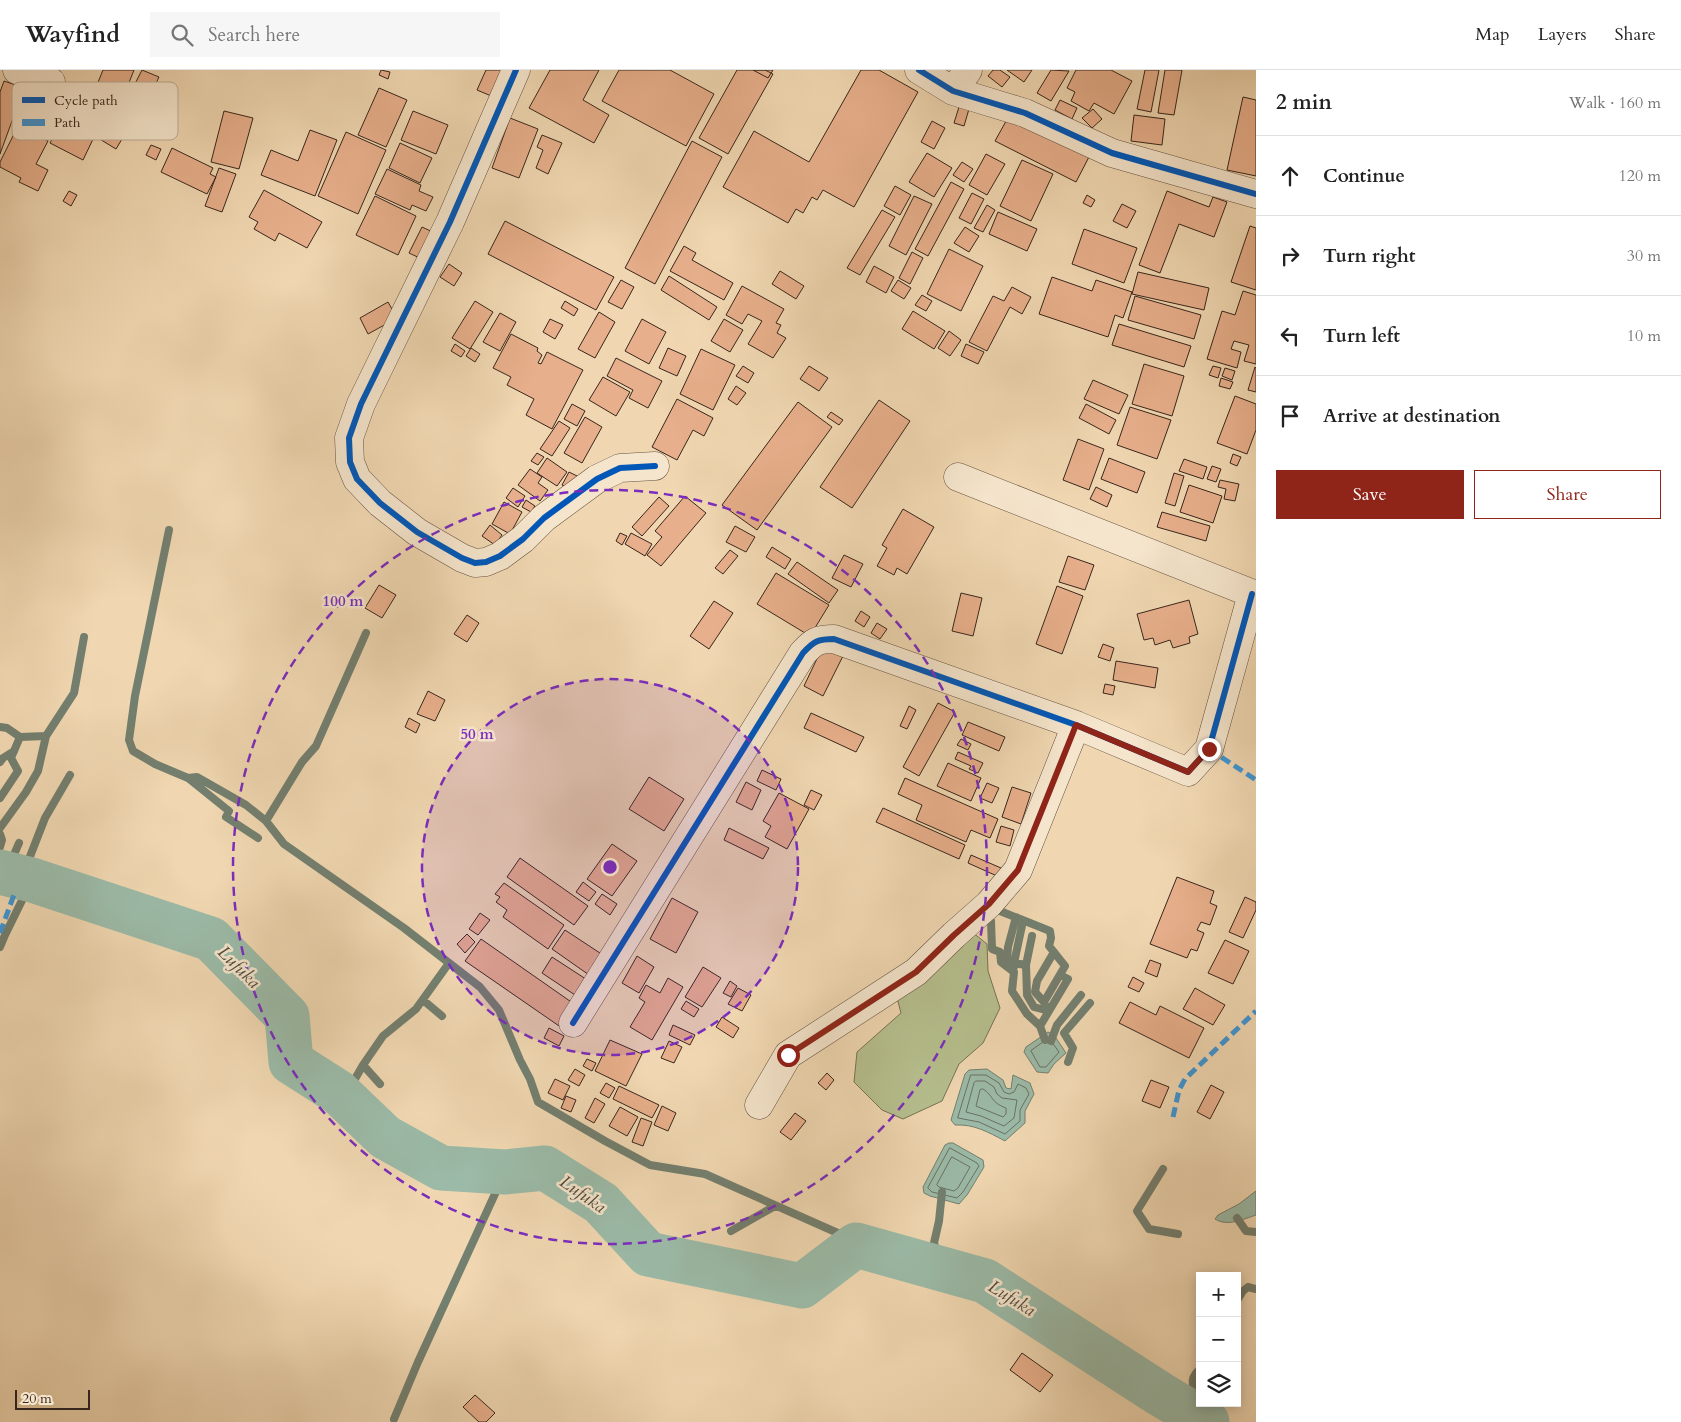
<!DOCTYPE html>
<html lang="en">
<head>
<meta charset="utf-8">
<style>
	:root { --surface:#fff; --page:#f6f6f6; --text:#222; --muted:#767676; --line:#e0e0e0; --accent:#8f2418 }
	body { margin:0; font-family:Cardo,serif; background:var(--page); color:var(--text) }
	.controls { position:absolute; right:15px; bottom:15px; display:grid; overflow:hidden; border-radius:0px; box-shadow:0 2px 12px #0003 }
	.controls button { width:45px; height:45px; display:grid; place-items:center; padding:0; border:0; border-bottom:1px solid var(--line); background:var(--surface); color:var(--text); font:25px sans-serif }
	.scale { position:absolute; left:15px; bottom:12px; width:75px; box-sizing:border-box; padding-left:5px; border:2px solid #38261c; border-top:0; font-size:14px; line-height:18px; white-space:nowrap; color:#38261c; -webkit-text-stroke:4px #f5e5cc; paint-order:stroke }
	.stop { position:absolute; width:15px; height:15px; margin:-11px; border:4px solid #8f2418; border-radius:50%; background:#fff }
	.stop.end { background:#8f2418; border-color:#fff; box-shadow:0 1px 5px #0008 }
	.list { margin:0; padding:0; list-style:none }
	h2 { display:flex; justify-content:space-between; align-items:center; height:65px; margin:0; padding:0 20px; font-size:21px }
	h2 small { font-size:16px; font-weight:400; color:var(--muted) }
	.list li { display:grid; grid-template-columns:32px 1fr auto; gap:15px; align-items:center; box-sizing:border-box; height:80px; padding:0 20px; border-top:1px solid var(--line) }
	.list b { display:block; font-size:19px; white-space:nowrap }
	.list em { font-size:16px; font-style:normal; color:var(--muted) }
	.actions { display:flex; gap:10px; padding:15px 20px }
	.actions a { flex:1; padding:11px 0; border:1px solid var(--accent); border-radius:0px; text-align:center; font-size:18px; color:var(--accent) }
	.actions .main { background:var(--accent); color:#fff }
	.icon { flex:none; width:28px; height:28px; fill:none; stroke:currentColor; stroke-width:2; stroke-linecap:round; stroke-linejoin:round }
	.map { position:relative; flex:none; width:1256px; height:1352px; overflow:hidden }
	header { display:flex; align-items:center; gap:30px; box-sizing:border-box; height:70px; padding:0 25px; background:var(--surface); border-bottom:1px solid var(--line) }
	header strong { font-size:24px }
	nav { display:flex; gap:28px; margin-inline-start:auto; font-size:18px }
	.search { width:350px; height:45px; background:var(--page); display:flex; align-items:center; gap:12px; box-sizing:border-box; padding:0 18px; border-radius:0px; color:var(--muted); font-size:19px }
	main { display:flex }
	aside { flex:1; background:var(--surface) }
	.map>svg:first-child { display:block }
	.green { fill:#b6bf8e; stroke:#777255 }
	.water { fill:#9bbaa7; stroke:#737f6f }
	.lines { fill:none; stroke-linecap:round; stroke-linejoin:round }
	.shore { stroke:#6a7062; stroke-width:1 }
	.stream { stroke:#737f6f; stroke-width:8 }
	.river { stroke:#9bbaa7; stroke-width:45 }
	.building { fill:#e7af8b; stroke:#38261c }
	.minor-casing { stroke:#665241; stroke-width:29 }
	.minor { stroke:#f5e5cc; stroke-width:28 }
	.quiet { stroke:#3e95d4; stroke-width:5; stroke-dasharray:10 5; stroke-linecap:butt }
	.cycleway-casing { stroke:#f5e5cc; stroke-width:9 }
	.cycleway { stroke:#0057b8; stroke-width:6 }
	.route { stroke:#8f2418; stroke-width:6 }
	.ring { fill:none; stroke:#7b2cbf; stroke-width:2.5; stroke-dasharray:9 6 }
	.labels { text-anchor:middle; stroke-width:5; stroke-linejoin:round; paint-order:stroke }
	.water-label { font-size:18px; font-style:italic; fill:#514b3f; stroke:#f5e5cc }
	.key { fill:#f5e5cc; stroke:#bcac97; stroke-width:1 }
	.key-label { font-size:14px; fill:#38261c }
	.centre { fill:#7b2cbf; stroke:#f5e5cc; stroke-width:2.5 }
	.ring-label { font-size:15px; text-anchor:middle; font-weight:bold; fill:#7b2cbf; stroke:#f5e5cc; stroke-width:5; stroke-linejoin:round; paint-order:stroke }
</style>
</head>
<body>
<header>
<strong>Wayfind</strong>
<div class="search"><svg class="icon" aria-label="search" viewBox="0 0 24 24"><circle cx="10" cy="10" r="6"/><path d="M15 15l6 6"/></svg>Search here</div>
<nav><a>Map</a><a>Layers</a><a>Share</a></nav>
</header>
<main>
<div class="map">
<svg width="1256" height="1352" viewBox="0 0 1256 1352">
	<rect width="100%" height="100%" fill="#f0d7b1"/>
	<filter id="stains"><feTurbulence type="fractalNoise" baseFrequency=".004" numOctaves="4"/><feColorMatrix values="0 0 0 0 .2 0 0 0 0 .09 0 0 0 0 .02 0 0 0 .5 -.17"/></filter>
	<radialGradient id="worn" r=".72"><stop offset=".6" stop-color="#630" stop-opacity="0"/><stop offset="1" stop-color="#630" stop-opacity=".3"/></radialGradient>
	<path class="green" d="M972,862L987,874L988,901L1000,938L983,973L959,994L942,1031L903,1049L882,1040L854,1012L857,982L901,943L897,928Z"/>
	<path class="water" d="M1048,962L1054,965L1066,983L1054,994L1048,1003L1037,1002L1024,982L1026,977Z
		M987,999L1003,1010L1006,1018L1011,1019L1013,1005L1030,1013L1034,1024L1025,1041V1053L1005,1071C988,1062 974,1054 955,1055L951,1050L965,1004L969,1000Z
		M949,1073H953L983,1090L984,1097L967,1125L959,1134L930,1126L924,1123L923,1117L945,1075Z
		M1256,1121V1145C1244,1149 1227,1157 1215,1149L1218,1145L1239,1134Z"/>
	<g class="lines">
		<path class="shore" d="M1049,968L1059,982L1046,997H1040L1031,981Z
			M971,1005H986L999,1013L1004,1022L1009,1024L1014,1022L1018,1014L1026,1018L1029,1024L1020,1040V1051L1005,1064L979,1052L958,1048Z
			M976,1011H985L994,1017L997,1024L1002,1028L1017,1030L1014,1048L1004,1056L981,1046L966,1042L974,1013Z
			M983,1019C994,1026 990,1032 1006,1038V1044L1003,1047L976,1036L980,1020Z
			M950,1078L977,1093L979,1096L963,1122L957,1128L932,1122L928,1118Z
			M952,1087L970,1097L958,1118L954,1121L939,1117L937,1115Z"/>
		<path class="stream" d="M169,460L135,626L129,670L133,681L155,694L188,708L197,707L246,735L266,751L284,774L404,858L480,917L499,940L520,990L530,1009L538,1032L605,1071L650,1095L705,1104L840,1164L856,1175
			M0,657L7,658L20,667L46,666
			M0,692L3,688L14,681
			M188,708L229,741L226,747L258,768
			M0,728L18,701L11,688L20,667
			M266,751L302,692L316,676L366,563
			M0,758L26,722L38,701L46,666L74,623L84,567
			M0,764L2,770L0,777
			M6,803L19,773
			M22,807L45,748L70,705
			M1000,841L1050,861L1051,868L1049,876L1065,896L1044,932L1049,941L1040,956L1045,970
			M991,851L992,879L1000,882L1001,892L1014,902L1012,921L1027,944L1040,956
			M1023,851L1014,893L1026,895L1027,925L1034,937L1049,941L1068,909L1060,905
			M0,877L5,865L32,810
			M1026,895L1032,866
			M1014,897V893L1007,890L1008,877L1016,847
			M423,930L442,946
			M1044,932L1035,922L1037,911L1054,882
			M1051,971L1057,955L1081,925
			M1068,992L1073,978L1064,963L1090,933
			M363,995L380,1014
			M344,1028L363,995L383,966L416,939L449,893
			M1163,1099L1137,1141L1149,1159L1178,1164
			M1237,1148L1246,1161L1256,1162
			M731,1161L775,1136
			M931,1196L937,1183L934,1173L939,1151L942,1122
			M1238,1229L1243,1221L1248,1217L1256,1219
			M1194,1344C1195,1339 1196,1332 1195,1327C1194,1315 1188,1310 1200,1299
			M394,1349L418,1292L505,1102
			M1205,1352L1206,1351"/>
		<path class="river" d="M0,802L32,810L211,869L287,946L291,992L338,1022L385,1067L441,1098L505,1102L545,1098L601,1133L648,1184L802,1216L856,1175L985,1211L1160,1324L1207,1352"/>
	</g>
	<path class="building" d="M103,0H134L117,43L90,32Z
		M142,0L159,7L151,24L171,34L157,60L121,41Z
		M381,0L390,2L388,9L379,5Z
		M486,0H501L507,3L496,28L477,20Z
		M550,0H599L583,30L609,45L594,73L529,38Z
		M619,0H670L714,24L686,76L602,31Z
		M737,0H765L773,4L728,84L699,68Z
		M753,0H773L768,8Z
		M861,0H879L918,22L854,137L823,120L817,130L812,127L803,143L796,139L788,153L723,117L754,61L809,92Z
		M993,0H1000L1010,7L1002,17L988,6Z
		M1007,0H1032L1024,12Z
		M1051,0L1069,1L1051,31L1037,23Z
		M1076,0H1111L1132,11L1114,44L1094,33L1089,41L1071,31L1075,22L1067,18Z
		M1145,0H1159L1151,42L1137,39Z
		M1165,0H1182L1174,45L1158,43Z
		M4,11L24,18L0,84V22Z
		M379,18L407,30L386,77L358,65Z
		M1243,27L1256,30V106L1227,100Z
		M1060,30L1077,38L1072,49L1055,40Z
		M959,37L969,39L964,56L954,53Z
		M79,39L94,46L86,60L95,65L83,90L50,73L63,49L71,53Z
		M1093,39L1102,49L1092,58L1082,48Z
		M224,41L253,48L239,99L211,92Z
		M413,41L448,55L436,84L401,70Z
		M1010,44L1090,85L1076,112L995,71Z
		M1134,45L1165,49L1162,75L1131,71Z
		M510,48L538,59L519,108L492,98Z
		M932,51L945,58L934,79L921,72Z
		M107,53L125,64L116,79L98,68Z
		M18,56L48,71L36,94L48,100L38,121L19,112L21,108L0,97V92Z
		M310,60L337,70L315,126L261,105L271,80L298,91Z
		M346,62L386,80L358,144L318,126Z
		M542,65L562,73L548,104L536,98L543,80L537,77Z
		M692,71L722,87L655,214L625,198Z
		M400,73L432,88L420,113L389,98Z
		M151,75L161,79L156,90L146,85Z
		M172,78L213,98L210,104L216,107L207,124L161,102Z
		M927,83L952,98L934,127L909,112Z
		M986,84L1005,94L987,125L969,115Z
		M1022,90L1053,104L1031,151L1000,136Z
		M962,92L973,99L964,112L953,105Z
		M219,98L236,104L222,142L205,136Z
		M387,99L421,115L419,121L433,127L426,141L412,135L410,140L375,124Z
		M951,112L964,119L928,186L915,179Z
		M895,116L911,125L900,145L884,136Z
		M264,120L322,152L307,178L279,163L275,171L254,159L258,152L249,147Z
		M69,121L77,125L71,136L63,131Z
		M1167,121L1209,137L1213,127L1227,132L1214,167L1179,154L1160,203L1139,195Z
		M972,123L984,129L971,154L959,148Z
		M1087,125L1095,130L1091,137L1083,133Z
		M375,126L416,146L398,185L356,165Z
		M914,126L932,134L906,185L889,176Z
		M1122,134L1136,141L1127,158L1113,151Z
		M987,135L995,140L983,162L974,158Z
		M882,140L895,147L860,205L847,198Z
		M998,142L1037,159L1027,181L989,164Z
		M505,151L614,207L596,240L488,184Z
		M1250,156L1256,158V220L1231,212Z
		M422,157L437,164L424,190L409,183Z
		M965,157L979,166L969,182L954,173Z
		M1084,159L1137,178L1124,213L1072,194Z
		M684,176L696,183L692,190L733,213L724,230L670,201Z
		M949,179L983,196L961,241L927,224Z
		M912,182L923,188L910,214L899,208Z
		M449,194L462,203L454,216L440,207Z
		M874,196L894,207L886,223L866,212Z
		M780,201L804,216L796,229L772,214Z
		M1138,202L1209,218L1204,240L1132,224Z
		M669,206L717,237L709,250L661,220Z
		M1052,207L1092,221L1096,210L1132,222L1123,248L1115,245L1108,267L1039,244Z
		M621,210L634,217L622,239L608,232Z
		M898,210L911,218L904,229L891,221Z
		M742,216L784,239L776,253L781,255L777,263L786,268L773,288L748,274L762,251L748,244L742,254L726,245Z
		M1012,217L1031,227L1022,244L1010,237L987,281L969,272L993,226L1004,231Z
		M1243,221L1256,225V294L1244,291L1249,275L1234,271L1231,279L1241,282L1237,298L1207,289L1222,241L1235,245Z
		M922,225L932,231L926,241L915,235Z
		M1135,226L1201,245L1194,269L1128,250Z
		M475,231L493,242L470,279L452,268Z
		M565,231L578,239L574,246L561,238Z
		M388,232L397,248L368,264L360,248Z
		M913,241L945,261L934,279L902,259Z
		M599,242L615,252L595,288L578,279Z
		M500,243L516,252L500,281L483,272Z
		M550,249L563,255L555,269L543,262Z
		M642,249L666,262L649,294L625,281Z
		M724,249L743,260L730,282L711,271Z
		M1119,254L1191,276L1184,297L1112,275Z
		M949,261L961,270L950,286L938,278Z
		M511,264L538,278L537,281L542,285L538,293L541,294L547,282L583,300L552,359L526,345L534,329L507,315L511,307L493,298Z
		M455,274L465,281L461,287L451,281Z
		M966,274L984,282L978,294L961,286Z
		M471,278L480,284L475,292L466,286Z
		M668,278L686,286L677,306L659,298Z
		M701,279L735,295L713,340L680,324Z
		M616,288L662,311L648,338L629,328L633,320L607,306Z
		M1144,294L1184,306L1172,346L1132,334Z
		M743,296L754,303L748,313L736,306Z
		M809,296L828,308L819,321L800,309Z
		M1213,296L1221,298L1218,308L1209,305Z
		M1255,297L1256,298V322L1248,320Z
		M1225,298L1235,301L1232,310L1222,306Z
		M603,307L630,322L616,346L589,330Z
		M1221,308L1233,312L1230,319L1219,316Z
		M1093,310L1128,325L1119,344L1084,329Z
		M736,316L746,323L737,335L728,329Z
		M1235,326L1256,334V360L1247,384L1217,373Z
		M677,329L713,348L704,366L693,360L677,390L652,377Z
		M879,330L910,351L852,438L820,417Z
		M798,332L832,357L757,460L722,435Z
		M572,334L585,341L577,356L564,349Z
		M1086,334L1116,350L1109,364L1079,348Z
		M1130,337L1171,350L1157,389L1117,375Z
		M831,342L843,350L839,355L827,347Z
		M585,347L602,357L582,393L564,383Z
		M559,351L570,358L552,386L540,379Z
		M1078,369L1104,379L1089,420L1063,410Z
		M537,383L544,387L538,395L531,391Z
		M1233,384L1241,387L1237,396L1230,393Z
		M547,388L567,402L557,416L537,403Z
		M1109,388L1145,402L1137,423L1101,409Z
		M1184,389L1207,397L1203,409L1179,401Z
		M1212,396L1221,399L1216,412L1207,409Z
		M530,399L542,407L538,413L548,420L540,431L518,415Z
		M569,402L579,407L572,420L562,415Z
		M1174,403L1184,406L1175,436L1165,433Z
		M1220,410L1239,414L1235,431L1224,429L1226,419L1218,417Z
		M1189,415L1222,426L1213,453L1180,442Z
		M1096,417L1112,425L1107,437L1090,429Z
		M513,418L525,426L518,437L506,428Z
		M685,426L706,443L661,496L647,485L662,467L655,461Z
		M659,427L669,436L642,466L632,457Z
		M526,430L535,436L531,442L522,437Z
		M504,432L522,442L510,464L492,454Z
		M903,439L934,457L907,504L897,498L894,505L877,496L887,478L882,475Z
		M1162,442L1210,456L1206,471L1157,457Z
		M490,455L502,465L495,475L482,466Z
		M735,456L755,467L746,482L726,472Z
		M620,463L627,466L622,475L616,471Z
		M631,463L652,474L645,486L625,474Z
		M772,477L791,489L785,499L766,487Z
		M730,480L738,486L723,504L715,498Z
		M844,485L863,494L851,517L832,508Z
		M1068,486L1094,495L1085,520L1059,512Z
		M797,492L838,520L829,533L788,504Z
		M776,503L829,535L810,566L757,534Z
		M379,515L396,525L382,548L365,538Z
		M1057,516L1083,526L1062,584L1036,574Z
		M961,523L982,528L973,566L952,561Z
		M1189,530L1198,564L1189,567L1190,573L1173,578L1170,570L1155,575L1153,568L1144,570L1137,544Z
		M714,531L733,543L709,579L690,566Z
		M861,541L870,547L864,557L855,551Z
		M467,545L479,553L467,572L454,564Z
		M877,553L887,559L880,569L871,563Z
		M1103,574L1114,578L1110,591L1098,587Z
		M823,576L843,586L823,626L804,616Z
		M1116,591L1158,598L1155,618L1113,610Z
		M1105,614L1115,616L1113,625L1103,623Z
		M428,621L445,630L435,651L417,644Z
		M938,633L955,642L919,706L903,697Z
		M909,636L916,640L907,659L900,656Z
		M811,643L864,667L856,682L804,658Z
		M409,648L420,654L416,663L405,657Z
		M968,652L1005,667L999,681L962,665Z
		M961,669L971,674L968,680L957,675Z
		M958,682L983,693L978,703L969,699L971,696L955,689Z
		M948,693L981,708L971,731L937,716Z
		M762,700L781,709L776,720L757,711Z
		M649,707L684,729L664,761L629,739Z
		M905,708L998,749L990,768L971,760L966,772L916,750L922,735L898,724Z
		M746,712L761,720L752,740L736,732Z
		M987,713L999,718L992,733L980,728Z
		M1012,717L1031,723L1021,754L1002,747Z
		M811,720L822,725L814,740L804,735Z
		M779,723L809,739L787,779L765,767L771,756L763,751Z
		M883,738L965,775L959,789L876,752Z
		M1001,756L1014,760L1010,776L996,772Z
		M729,758L769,778L763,789L724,770Z
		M612,774L637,791L612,826L587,809Z
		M971,785L1001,798L997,806L968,793Z
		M520,788L588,836L574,855L507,807Z
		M1177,807L1214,821L1210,833L1217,836L1210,855L1201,852L1197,860L1204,863L1197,881L1191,879L1187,888L1150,874Z
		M583,812L596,822L589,831L576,822Z
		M504,813L564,855L548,879L503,847L507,840L496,832L500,827L495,824Z
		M602,824L617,834L610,845L595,834Z
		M1245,827L1256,832V840L1243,868L1229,862Z
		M672,828L698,842L676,883L650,869Z
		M480,843L490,850L478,865L469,859Z
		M565,860L606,887L592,907L552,879Z
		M467,864L475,872L465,883L457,874Z
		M481,869L577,936L562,958L465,891Z
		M1225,870L1249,881L1233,914L1208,903Z
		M637,886L654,897L639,923L622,913Z
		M552,887L592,913L581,929L542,903Z
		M1150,890L1161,894L1157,907L1145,902Z
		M703,897L721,908L702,937L685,927Z
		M1133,907L1144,913L1139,922L1128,917Z
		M668,908L683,917L652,970L630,957L645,932L639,928L646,915L660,923Z
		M730,911L737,916L731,927L723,923Z
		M738,918L751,925L742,941L728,934Z
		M1195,918L1225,935L1213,955L1183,939Z
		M686,931L699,939L694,947L681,939Z
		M1130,932L1156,945L1160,936L1204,958L1189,988L1119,953Z
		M722,947L739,958L733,968L716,957Z
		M673,955L695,965L690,975L669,965Z
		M549,958L564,966L559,976L544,968Z
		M610,970L642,984L626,1016L595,1001Z
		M669,971L682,977L674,993L661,988Z
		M587,989L596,993L592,1001L583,996Z
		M575,999L585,1005L579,1016L568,1010Z
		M827,1003L834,1010L826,1020L818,1013Z
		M555,1009L570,1016L563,1030L548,1023Z
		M1151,1010L1169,1017L1160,1038L1142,1031Z
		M606,1013L615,1018L609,1028L600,1023Z
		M1211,1015L1224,1022L1210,1049L1197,1042Z
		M619,1016L659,1035L652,1048L613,1029Z
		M566,1026L576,1030L571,1042L561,1038Z
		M595,1028L605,1034L594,1053L585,1048Z
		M662,1036L676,1043L668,1061L654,1055Z
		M620,1037L638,1047L627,1066L609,1056Z
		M795,1043L806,1051L791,1070L780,1062Z
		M641,1048L652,1052L643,1076L632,1072Z
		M1022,1283L1053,1305L1040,1322L1010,1300Z
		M475,1325L495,1343L486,1352H479L463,1337Z"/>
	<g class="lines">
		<g class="minor-casing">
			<path id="minor" d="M17,0L51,12
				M516,0L450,152L361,334L349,368L350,392L357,409L380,433L417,462L462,488L475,493L486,492L500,486L523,469L544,448L597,409L620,398L655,396
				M919,0L953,21L1025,43L1112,83L1256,124
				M953,21L968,0
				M958,407L1256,525
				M573,953L803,583C814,571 818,569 834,569L1076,655L1188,702L1209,679L1252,524
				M759,1035L788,985L916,902L954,865L989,834L1018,800L1076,655"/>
		</g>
		<use href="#minor" class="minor"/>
		<path class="quiet" d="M1209,679L1256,710
			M0,863L15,822
			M1173,1047L1179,1020L1185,1009L1256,941"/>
		<g class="cycleway-casing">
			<path id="cycleway" d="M516,0L450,152L361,334L349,368L350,392L357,409L380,433L417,462L462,488L475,493L486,492L500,486L523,469L544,448L597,409L620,398L655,396
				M919,0L953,21L1025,43L1112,83L1256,124
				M573,953L803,583C814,571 818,569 834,569L1076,655L1188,702L1209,679L1252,524"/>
		</g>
		<use href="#cycleway" class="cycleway"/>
	</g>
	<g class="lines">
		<path class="route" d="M788,985L916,902L954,865L989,834L1018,800L1076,655L1188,702L1209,679"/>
	</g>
	<circle cx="610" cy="797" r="188" fill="#7b2cbf" fill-opacity=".12"/>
	<g class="ring">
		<circle cx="610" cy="797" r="188"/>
		<circle cx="610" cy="797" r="377"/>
	</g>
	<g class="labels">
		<g class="water-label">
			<text transform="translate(239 897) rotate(45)" y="6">Lufuka</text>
			<text transform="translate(583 1124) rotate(35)" y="6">Lufuka</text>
			<text transform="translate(1012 1228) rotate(32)" y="6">Lufuka</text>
		</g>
	</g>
	<rect x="12" y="12" width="166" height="58" rx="8" class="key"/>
	<rect x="22" y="27" width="23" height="6" fill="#0057b8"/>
	<rect x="22" y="49" width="23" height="7" fill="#3e95d4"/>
	<g class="key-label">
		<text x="54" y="35">Cycle path</text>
		<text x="54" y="57">Path</text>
	</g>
	<circle cx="610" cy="797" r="8" class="centre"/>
	<g class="ring-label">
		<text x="343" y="536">100 m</text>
		<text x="477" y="669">50 m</text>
	</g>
	<rect width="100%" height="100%" filter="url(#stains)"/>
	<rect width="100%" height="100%" fill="url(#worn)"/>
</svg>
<div class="controls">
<button>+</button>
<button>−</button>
<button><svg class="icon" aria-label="layers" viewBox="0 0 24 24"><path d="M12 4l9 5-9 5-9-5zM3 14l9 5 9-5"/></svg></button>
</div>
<div class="scale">20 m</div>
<div class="stop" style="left:788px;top:985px"></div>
<div class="stop end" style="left:1209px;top:679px"></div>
</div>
<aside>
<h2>2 min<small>Walk · 160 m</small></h2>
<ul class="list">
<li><svg class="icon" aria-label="ahead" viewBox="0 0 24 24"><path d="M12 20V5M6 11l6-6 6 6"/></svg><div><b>Continue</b></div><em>120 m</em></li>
<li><svg class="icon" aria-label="right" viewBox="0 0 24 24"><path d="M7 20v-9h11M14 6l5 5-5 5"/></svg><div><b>Turn right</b></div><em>30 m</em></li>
<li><svg class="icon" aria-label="left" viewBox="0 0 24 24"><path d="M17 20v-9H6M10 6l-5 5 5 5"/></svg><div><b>Turn left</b></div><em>10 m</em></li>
<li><svg class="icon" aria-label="arrive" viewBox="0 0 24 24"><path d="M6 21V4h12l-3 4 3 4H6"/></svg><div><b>Arrive at destination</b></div></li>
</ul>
<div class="actions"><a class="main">Save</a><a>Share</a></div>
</aside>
</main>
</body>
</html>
